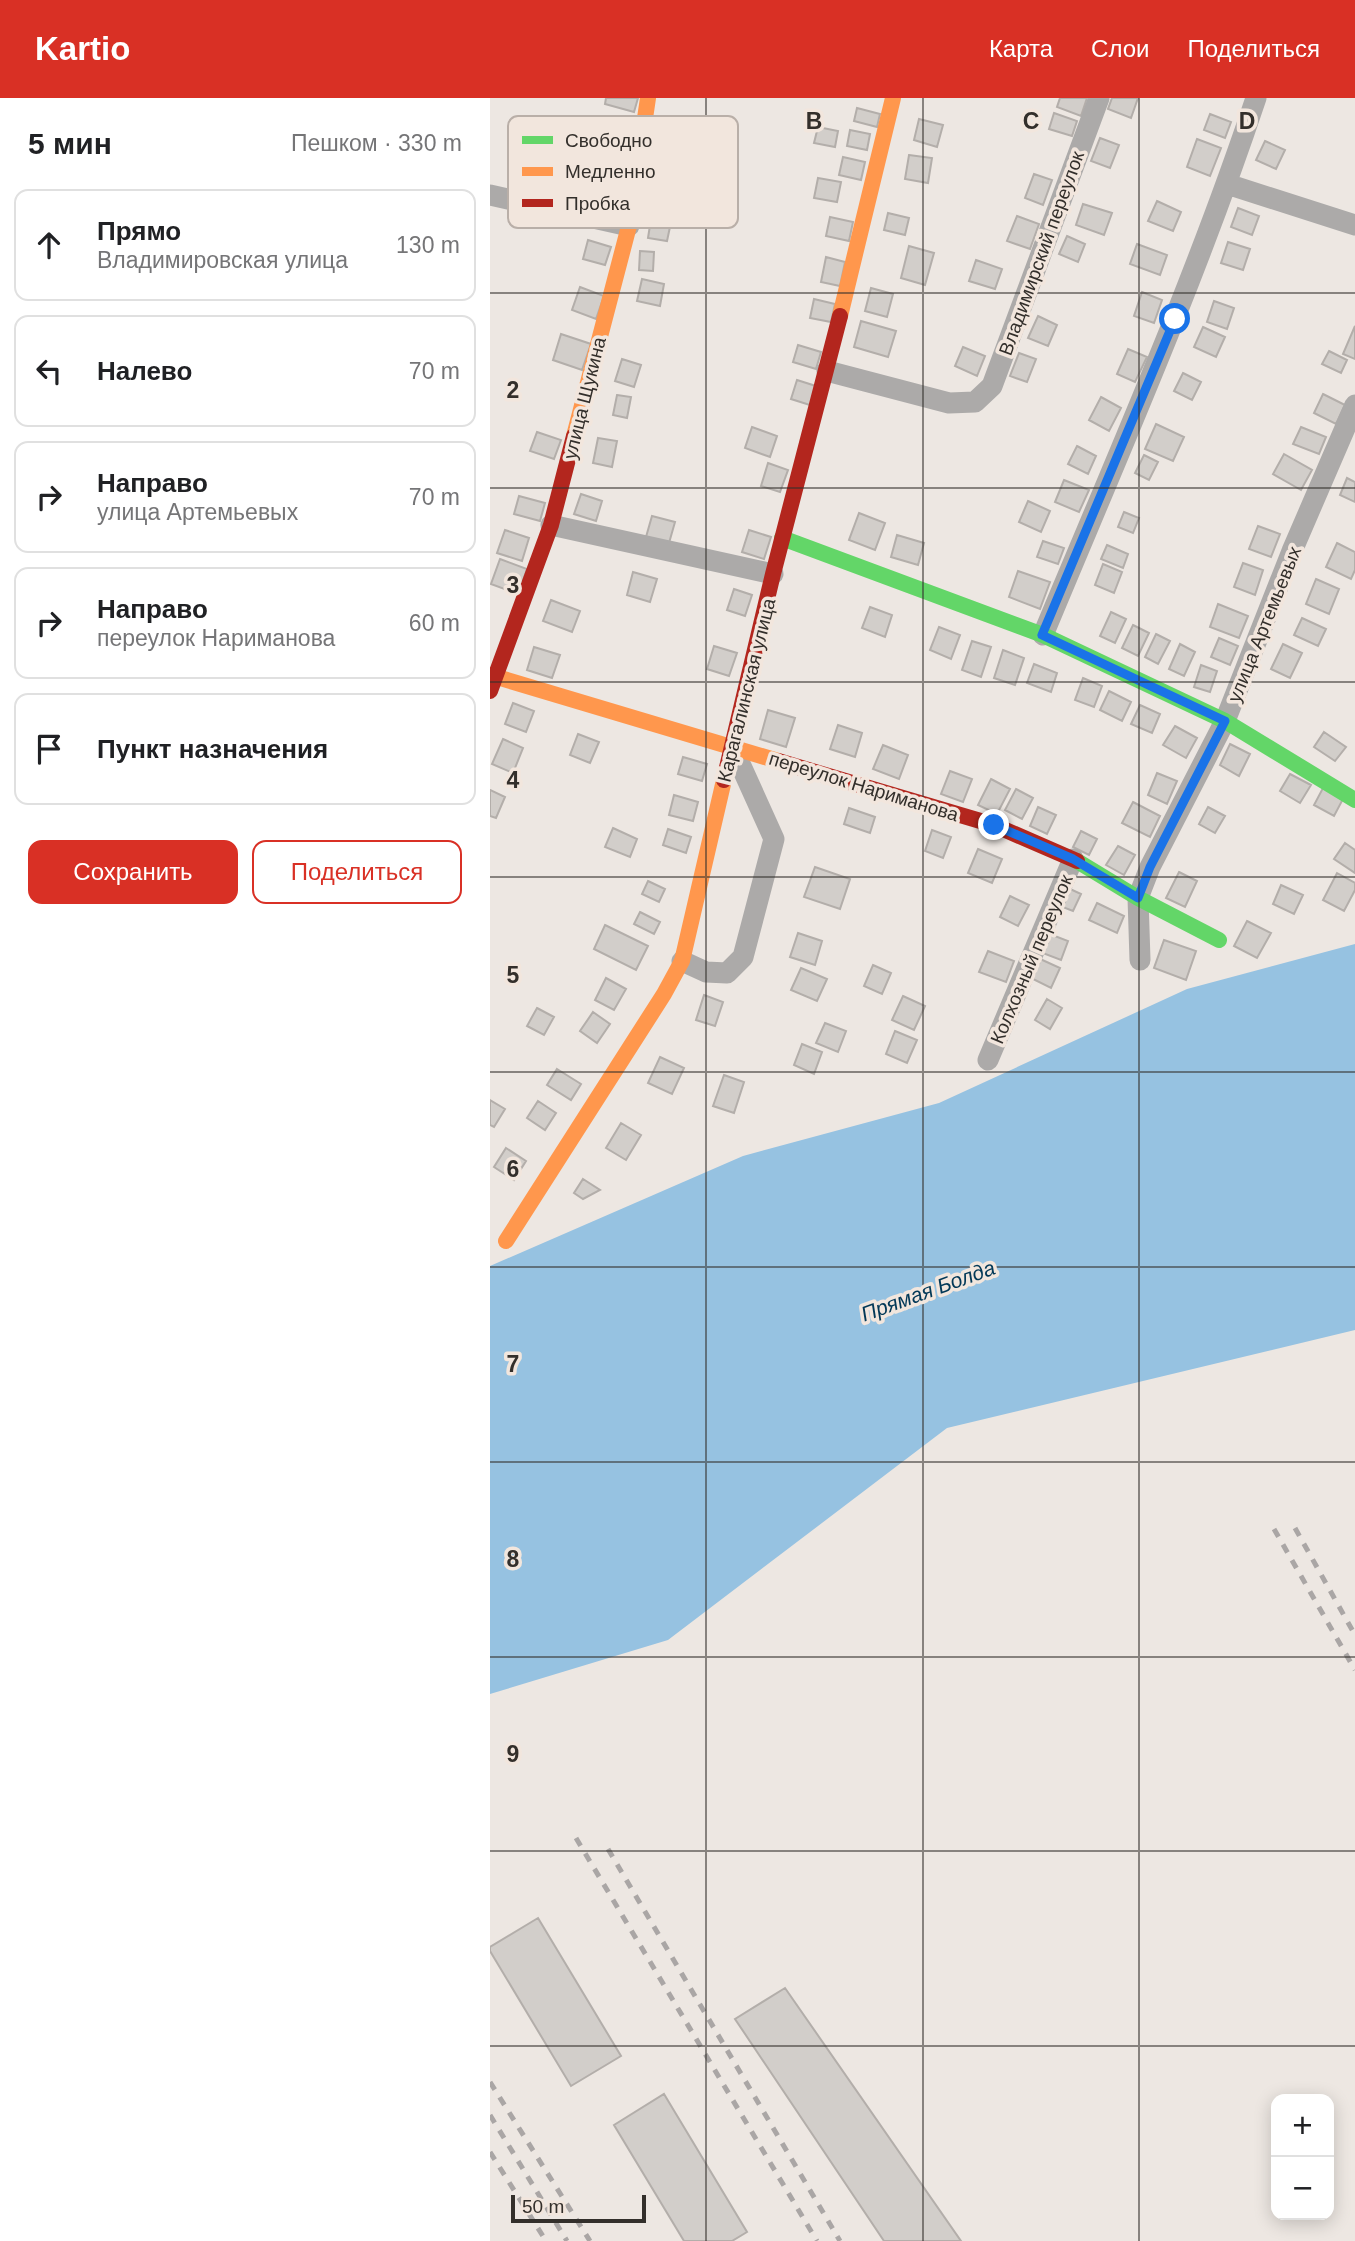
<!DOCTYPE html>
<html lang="ru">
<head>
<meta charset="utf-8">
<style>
	:root { --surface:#fff; --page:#f2f2f2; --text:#202124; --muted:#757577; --line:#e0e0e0; --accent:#d93025 }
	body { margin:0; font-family:Helvetica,sans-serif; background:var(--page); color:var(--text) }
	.controls { position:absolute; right:21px; bottom:21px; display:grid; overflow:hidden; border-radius:14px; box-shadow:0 4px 18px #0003 }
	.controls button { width:63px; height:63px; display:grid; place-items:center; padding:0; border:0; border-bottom:2px solid var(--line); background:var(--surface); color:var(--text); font:35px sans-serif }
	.scale { position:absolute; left:21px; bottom:18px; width:135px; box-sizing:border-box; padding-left:7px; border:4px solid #332f2b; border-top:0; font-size:19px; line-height:24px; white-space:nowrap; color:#332f2b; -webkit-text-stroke:5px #f2e6dd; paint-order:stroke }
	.stop { position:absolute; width:21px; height:21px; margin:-16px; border:5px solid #1a73e8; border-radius:50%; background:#fff }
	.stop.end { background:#1a73e8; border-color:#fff; box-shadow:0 2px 7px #0008 }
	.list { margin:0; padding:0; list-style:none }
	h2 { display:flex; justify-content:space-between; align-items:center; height:91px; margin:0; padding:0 28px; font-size:30px }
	h2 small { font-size:23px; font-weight:400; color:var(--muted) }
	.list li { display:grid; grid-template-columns:46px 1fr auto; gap:21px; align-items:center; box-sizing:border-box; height:112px; margin:0 14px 14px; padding:0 14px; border:2px solid var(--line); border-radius:14px }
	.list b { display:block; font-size:26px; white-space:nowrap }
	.list p { margin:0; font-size:23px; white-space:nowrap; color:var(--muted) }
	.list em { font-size:23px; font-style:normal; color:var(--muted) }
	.actions { display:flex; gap:14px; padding:21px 28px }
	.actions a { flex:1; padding:16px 0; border:2px solid var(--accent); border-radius:14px; text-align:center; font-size:24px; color:var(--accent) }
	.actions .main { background:var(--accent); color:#fff }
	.icon { flex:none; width:38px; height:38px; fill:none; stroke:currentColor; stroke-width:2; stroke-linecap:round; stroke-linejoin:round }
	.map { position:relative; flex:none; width:865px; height:2143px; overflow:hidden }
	header { display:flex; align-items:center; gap:42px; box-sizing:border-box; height:98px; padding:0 35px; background:var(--accent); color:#fff }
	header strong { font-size:33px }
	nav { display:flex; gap:38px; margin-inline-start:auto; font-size:24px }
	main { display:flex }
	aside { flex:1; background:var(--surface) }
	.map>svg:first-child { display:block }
	.water { fill:#96c2e1 }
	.building { fill:#d2ceca; stroke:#b3aeaa; stroke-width:2 }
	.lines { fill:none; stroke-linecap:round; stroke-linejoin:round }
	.street { stroke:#acaaa9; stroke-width:21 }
	.fast { stroke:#63d668; stroke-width:16 }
	.slow { stroke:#ff974d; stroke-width:16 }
	.jam { stroke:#b3261e; stroke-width:16 }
	.rail { stroke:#aaa6a5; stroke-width:5; stroke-dasharray:9 9; stroke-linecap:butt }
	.route { stroke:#1a73e8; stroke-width:9 }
	.grid { fill:none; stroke:#332f2b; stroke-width:2; stroke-opacity:0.55 }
	.labels { text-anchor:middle; stroke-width:7; stroke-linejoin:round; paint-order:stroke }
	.street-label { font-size:19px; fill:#332f2b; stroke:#f2e6dd }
	.water-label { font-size:21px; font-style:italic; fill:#023857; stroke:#f2e6dd }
	.key { fill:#f2e6dd; stroke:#b9afa8; stroke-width:2 }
	.key-label { font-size:19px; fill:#332f2b }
	.grid-label { font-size:23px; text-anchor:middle; font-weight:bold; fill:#332f2b; stroke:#f2e6dd; stroke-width:7; stroke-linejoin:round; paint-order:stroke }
</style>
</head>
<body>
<header>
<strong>Kartio</strong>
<nav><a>Карта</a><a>Слои</a><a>Поделиться</a></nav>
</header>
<main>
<aside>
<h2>5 мин<small>Пешком · 330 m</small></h2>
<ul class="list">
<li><svg class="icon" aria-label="ahead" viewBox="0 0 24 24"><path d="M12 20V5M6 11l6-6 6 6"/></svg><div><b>Прямо</b><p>Владимировская улица</p></div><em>130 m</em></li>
<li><svg class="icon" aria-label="left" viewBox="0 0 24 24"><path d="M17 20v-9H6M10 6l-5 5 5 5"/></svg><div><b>Налево</b></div><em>70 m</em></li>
<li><svg class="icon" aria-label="right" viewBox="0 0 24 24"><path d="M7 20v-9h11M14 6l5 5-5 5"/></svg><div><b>Направо</b><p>улица Артемьевых</p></div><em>70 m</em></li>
<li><svg class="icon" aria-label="right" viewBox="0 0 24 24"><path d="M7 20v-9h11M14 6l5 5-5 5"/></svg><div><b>Направо</b><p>переулок Нариманова</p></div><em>60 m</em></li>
<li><svg class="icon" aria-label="arrive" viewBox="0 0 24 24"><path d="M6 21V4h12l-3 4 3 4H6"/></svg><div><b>Пункт назначения</b></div></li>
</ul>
<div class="actions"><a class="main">Сохранить</a><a>Поделиться</a></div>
</aside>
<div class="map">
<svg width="865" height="2143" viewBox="0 0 865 2143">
	<rect width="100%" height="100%" fill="#ede7e2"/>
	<path class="water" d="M865,846V1232L457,1330L178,1542L0,1596V1168L253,1058L449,1005L697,891Z"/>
	<path class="building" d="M116,0H148L144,14L115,6Z
		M570,0H597L591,18L567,9Z
		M622,0H648L641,20L618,11Z
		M367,10L390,16L387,29L364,23Z
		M564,15L587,23L582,38L559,31Z
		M720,16L741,24L735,40L714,32Z
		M429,21L453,27L447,49L424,42Z
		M328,29L348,33L345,49L324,45Z
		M360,32L380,36L377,52L357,48Z
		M610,40L629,47L620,70L601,63Z
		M707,41L731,50L720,78L697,69Z
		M775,43L795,52L786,71L766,62Z
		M419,57L442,60L438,85L415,81Z
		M353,59L375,64L371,82L349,77Z
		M544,76L562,82L553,107L535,100Z
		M328,80L351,84L347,104L324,100Z
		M667,103L691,114L683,133L658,123Z
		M593,106L622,115L614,137L586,127Z
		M748,110L769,118L762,137L741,129Z
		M398,115L419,120L415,137L394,132Z
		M527,118L549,126L540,151L517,143Z
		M340,119L363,124L359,143L336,138Z
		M161,121L181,124L177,143L158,140Z
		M577,138L595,146L588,164L569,156Z
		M98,142L121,149L115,167L93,161Z
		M738,144L760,151L753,172L731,165Z
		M647,146L677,157L670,177L640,166Z
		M419,148L444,155L435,187L411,180Z
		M150,153L164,154L163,173L149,172Z
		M336,159L355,164L350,188L331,184Z
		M486,162L512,171L505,191L479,183Z
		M152,181L174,186L170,208L147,203Z
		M90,189L114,198L106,221L82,212Z
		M381,190L403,196L397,219L375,213Z
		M652,194L672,202L664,225L644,218Z
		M324,201L345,206L341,224L320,220Z
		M724,203L744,210L737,231L717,224Z
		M548,218L567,227L558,248L538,240Z
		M371,223L406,233L398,259L364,249Z
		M865,228V261L853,256Z
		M713,229L735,239L726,259L704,249Z
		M71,236L101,246L92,272L63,262Z
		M308,247L331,254L326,271L303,264Z
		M473,249L495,258L487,278L465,268Z
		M638,251L657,259L645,284L627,276Z
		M839,253L857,262L851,275L832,266Z
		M529,255L546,261L537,284L520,278Z
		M132,261L151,267L144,289L125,283Z
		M693,275L711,284L702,302L684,293Z
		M307,282L329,289L323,308L301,301Z
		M833,296L855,307L846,326L824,315Z
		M127,297L141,299L137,320L123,317Z
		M611,299L631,310L619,333L599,322Z
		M666,326L694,339L683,363L655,351Z
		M262,329L287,338L280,359L255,350Z
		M811,329L836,339L829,356L803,346Z
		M47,334L71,342L64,361L40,353Z
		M108,340L127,343L122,369L103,365Z
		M587,348L606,358L598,376L578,366Z
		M794,356L822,372L811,392L783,376Z
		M654,357L668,364L659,382L645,375Z
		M278,365L298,372L290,394L271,388Z
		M857,380L865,384V404L850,397Z
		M574,382L599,392L589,414L565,404Z
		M91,396L112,403L106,423L84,416Z
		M29,398L55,405L50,423L24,416Z
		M538,403L560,413L551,434L529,424Z
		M634,414L649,420L643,435L628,429Z
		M369,415L395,425L385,452L359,442Z
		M162,418L185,424L179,445L156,439Z
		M768,428L790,436L781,459L759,451Z
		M15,432L39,440L32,463L7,455Z
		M259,432L281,439L274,461L252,454Z
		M407,437L434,445L428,467L401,459Z
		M553,443L574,450L568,466L547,459Z
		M847,445L865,454V472L861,481L836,469Z
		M617,447L638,456L633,470L611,461Z
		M10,461L37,471L28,496L1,486Z
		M753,465L773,472L765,497L744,489Z
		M613,466L632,474L624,495L605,487Z
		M528,473L560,484L550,511L519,499Z
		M143,474L167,481L160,504L137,497Z
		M826,481L849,491L839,516L816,506Z
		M244,491L262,497L255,518L237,512Z
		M61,502L90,513L82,534L53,523Z
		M728,506L758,518L749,540L720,529Z
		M380,509L402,517L395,539L372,530Z
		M621,514L636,521L625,545L610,538Z
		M812,520L836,531L828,548L804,537Z
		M643,527L659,535L648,558L632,550Z
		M449,529L470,537L461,561L440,552Z
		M666,536L680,543L668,566L655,559Z
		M729,540L748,548L740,567L721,559Z
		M482,543L501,549L491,579L472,572Z
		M690,546L705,554L694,578L679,571Z
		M793,546L812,555L800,580L781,571Z
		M224,548L247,555L239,578L217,571Z
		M44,549L70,557L62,580L37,572Z
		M513,552L534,560L525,587L504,580Z
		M544,566L567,575L561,594L537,585Z
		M711,567L727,573L720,594L704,589Z
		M593,580L612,588L604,609L585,602Z
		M619,593L641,604L632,623L610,612Z
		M23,605L44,613L36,634L15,626Z
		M650,607L670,616L662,635L641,626Z
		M278,612L305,620L296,649L270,641Z
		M348,627L372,635L365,659L340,651Z
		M685,628L707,640L696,660L673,647Z
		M834,634L856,649L845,663L824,649Z
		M88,636L109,644L100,665L80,657Z
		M13,641L33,650L23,675L2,666Z
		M740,646L760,656L749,678L730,667Z
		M393,647L418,657L409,681L383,671Z
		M193,659L217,666L212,683L188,676Z
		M460,673L482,681L473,704L451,696Z
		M667,675L687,683L677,706L658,697Z
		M800,676L821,687L810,705L790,693Z
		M501,681L520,691L507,716L488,707Z
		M833,690L853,701L844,718L824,707Z
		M526,691L543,700L532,721L515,712Z
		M0,692L15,699L6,720L0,718Z
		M184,697L208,704L203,723L179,717Z
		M643,704L670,718L660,739L632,725Z
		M548,709L566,717L557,736L540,728Z
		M718,709L735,718L725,735L709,726Z
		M359,710L385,719L380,735L354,726Z
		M123,730L147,741L140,759L115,749Z
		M178,731L201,739L196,755L173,747Z
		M442,732L461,739L453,760L435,753Z
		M591,733L607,741L599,757L583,749Z
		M855,745L865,752V775L844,761Z
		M628,748L645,757L634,777L616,767Z
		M488,751L512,761L502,785L478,775Z
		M325,769L360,781L350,811L314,799Z
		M689,774L707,783L695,809L676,800Z
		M847,775L865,785V792L854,813L833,802Z
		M158,783L175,791L169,804L152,796Z
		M791,787L813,797L804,816L783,806Z
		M578,790L591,796L583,813L570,808Z
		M520,798L539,807L528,828L510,819Z
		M607,805L634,818L627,835L599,822Z
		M150,814L170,824L164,836L144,826Z
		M757,823L781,835L767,860L744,848Z
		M115,827L158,848L146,872L104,851Z
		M308,835L332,843L325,867L300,859Z
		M557,835L578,843L571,862L550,854Z
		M674,842L706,853L696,882L664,870Z
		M498,853L524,863L516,884L489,874Z
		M548,860L570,870L561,890L539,879Z
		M383,867L401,875L392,896L374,888Z
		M311,870L337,881L327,903L301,892Z
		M116,880L136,891L124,912L105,902Z
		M214,897L233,904L225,928L206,922Z
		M413,898L435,908L424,932L402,922Z
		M557,901L572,910L560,931L545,922Z
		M47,910L64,919L54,937L37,928Z
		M103,914L120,926L107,945L90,933Z
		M335,925L356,933L348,954L326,945Z
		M405,933L427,942L417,965L396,956Z
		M312,946L332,954L324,976L304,967Z
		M170,959L194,970L182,996L158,985Z
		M67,971L91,986L81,1002L57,987Z
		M234,977L254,984L244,1015L223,1008Z
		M0,1002L15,1011L4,1029L0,1027Z
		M48,1003L66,1015L55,1032L37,1020Z
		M131,1025L151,1037L136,1062L116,1050Z
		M16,1050L36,1063L24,1082L4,1069Z
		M93,1081L110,1092L93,1101L84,1095Z
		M48,1820L131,1958L81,1988L0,1853V1849Z
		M295,1890L471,2143H394L245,1921Z
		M174,1996L257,2134L242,2143H194L124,2027Z"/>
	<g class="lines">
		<path class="street" d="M737,86L865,127
			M0,97L139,128
			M337,273L459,305L485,304L502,288L609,0
			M61,427L283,476
			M553,537C627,359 705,183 766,0
			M650,862L648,800L660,769L735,623L802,453L865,307
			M192,863L216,874L237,875L253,859L284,741L242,648
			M498,962L583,761"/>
		<path class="fast" d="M292,440L553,537L735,623L865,702
			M587,763L648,800L729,842"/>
		<path class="slow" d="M350,218L403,0
			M84,338L139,128L158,0
			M0,577L288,663
			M16,1143L174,896L192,863L234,682"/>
		<path class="jam" d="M0,593L61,427L84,338
			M288,663L504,727L587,763
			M234,682L283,476L350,218"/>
		<path class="rail" d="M805,1430L865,1537
			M784,1431L865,1572
			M86,1740L327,2143
			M118,1751L350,2143
			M0,1984L100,2143
			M0,2017L77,2143
			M0,2054L56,2143"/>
	</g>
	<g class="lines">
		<path class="route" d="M504,727L583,761L648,800L660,769L735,623L552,537L685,221"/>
	</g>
	<path class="grid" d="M216,0V2143M433,0V2143M649,0V2143M0,195H865M0,390H865M0,584H865M0,779H865M0,974H865M0,1169H865M0,1364H865M0,1559H865M0,1753H865M0,1948H865"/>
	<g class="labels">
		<g class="street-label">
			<text transform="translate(551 155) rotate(-70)" y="7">Владимирский переулок</text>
			<text transform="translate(94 300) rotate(-76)" y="7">улица Щукина</text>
			<text transform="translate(774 526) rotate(-68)" y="7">улица Артемьевых</text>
			<text transform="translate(256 592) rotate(-76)" y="7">Карагалинская улица</text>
			<text transform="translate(374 688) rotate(17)" y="7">переулок Нариманова</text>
			<text transform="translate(541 861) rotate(-67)" y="7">Колхозный переулок</text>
		</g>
		<g class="water-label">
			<text transform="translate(438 1193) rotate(-20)" y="7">Прямая Болда</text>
		</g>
	</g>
	<rect x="18" y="18" width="230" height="112" rx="10" class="key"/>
	<rect x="32" y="38" width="31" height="8" fill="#63d668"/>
	<rect x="32" y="69" width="31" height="9" fill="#ff974d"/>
	<rect x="32" y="101" width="31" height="8" fill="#b3261e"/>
	<g class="key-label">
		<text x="75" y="49">Свободно</text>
		<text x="75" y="80">Медленно</text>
		<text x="75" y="112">Пробка</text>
	</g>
	<g class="grid-label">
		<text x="324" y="31">B</text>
		<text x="541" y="31">C</text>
		<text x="757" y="31">D</text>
		<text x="23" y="300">2</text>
		<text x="23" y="495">3</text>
		<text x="23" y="690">4</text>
		<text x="23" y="885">5</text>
		<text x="23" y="1079">6</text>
		<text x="23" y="1274">7</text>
		<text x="23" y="1469">8</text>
		<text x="23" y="1664">9</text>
	</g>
</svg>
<div class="controls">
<button>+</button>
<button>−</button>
</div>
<div class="scale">50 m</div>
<div class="stop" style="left:685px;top:221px"></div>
<div class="stop end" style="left:504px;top:727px"></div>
</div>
</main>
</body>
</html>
